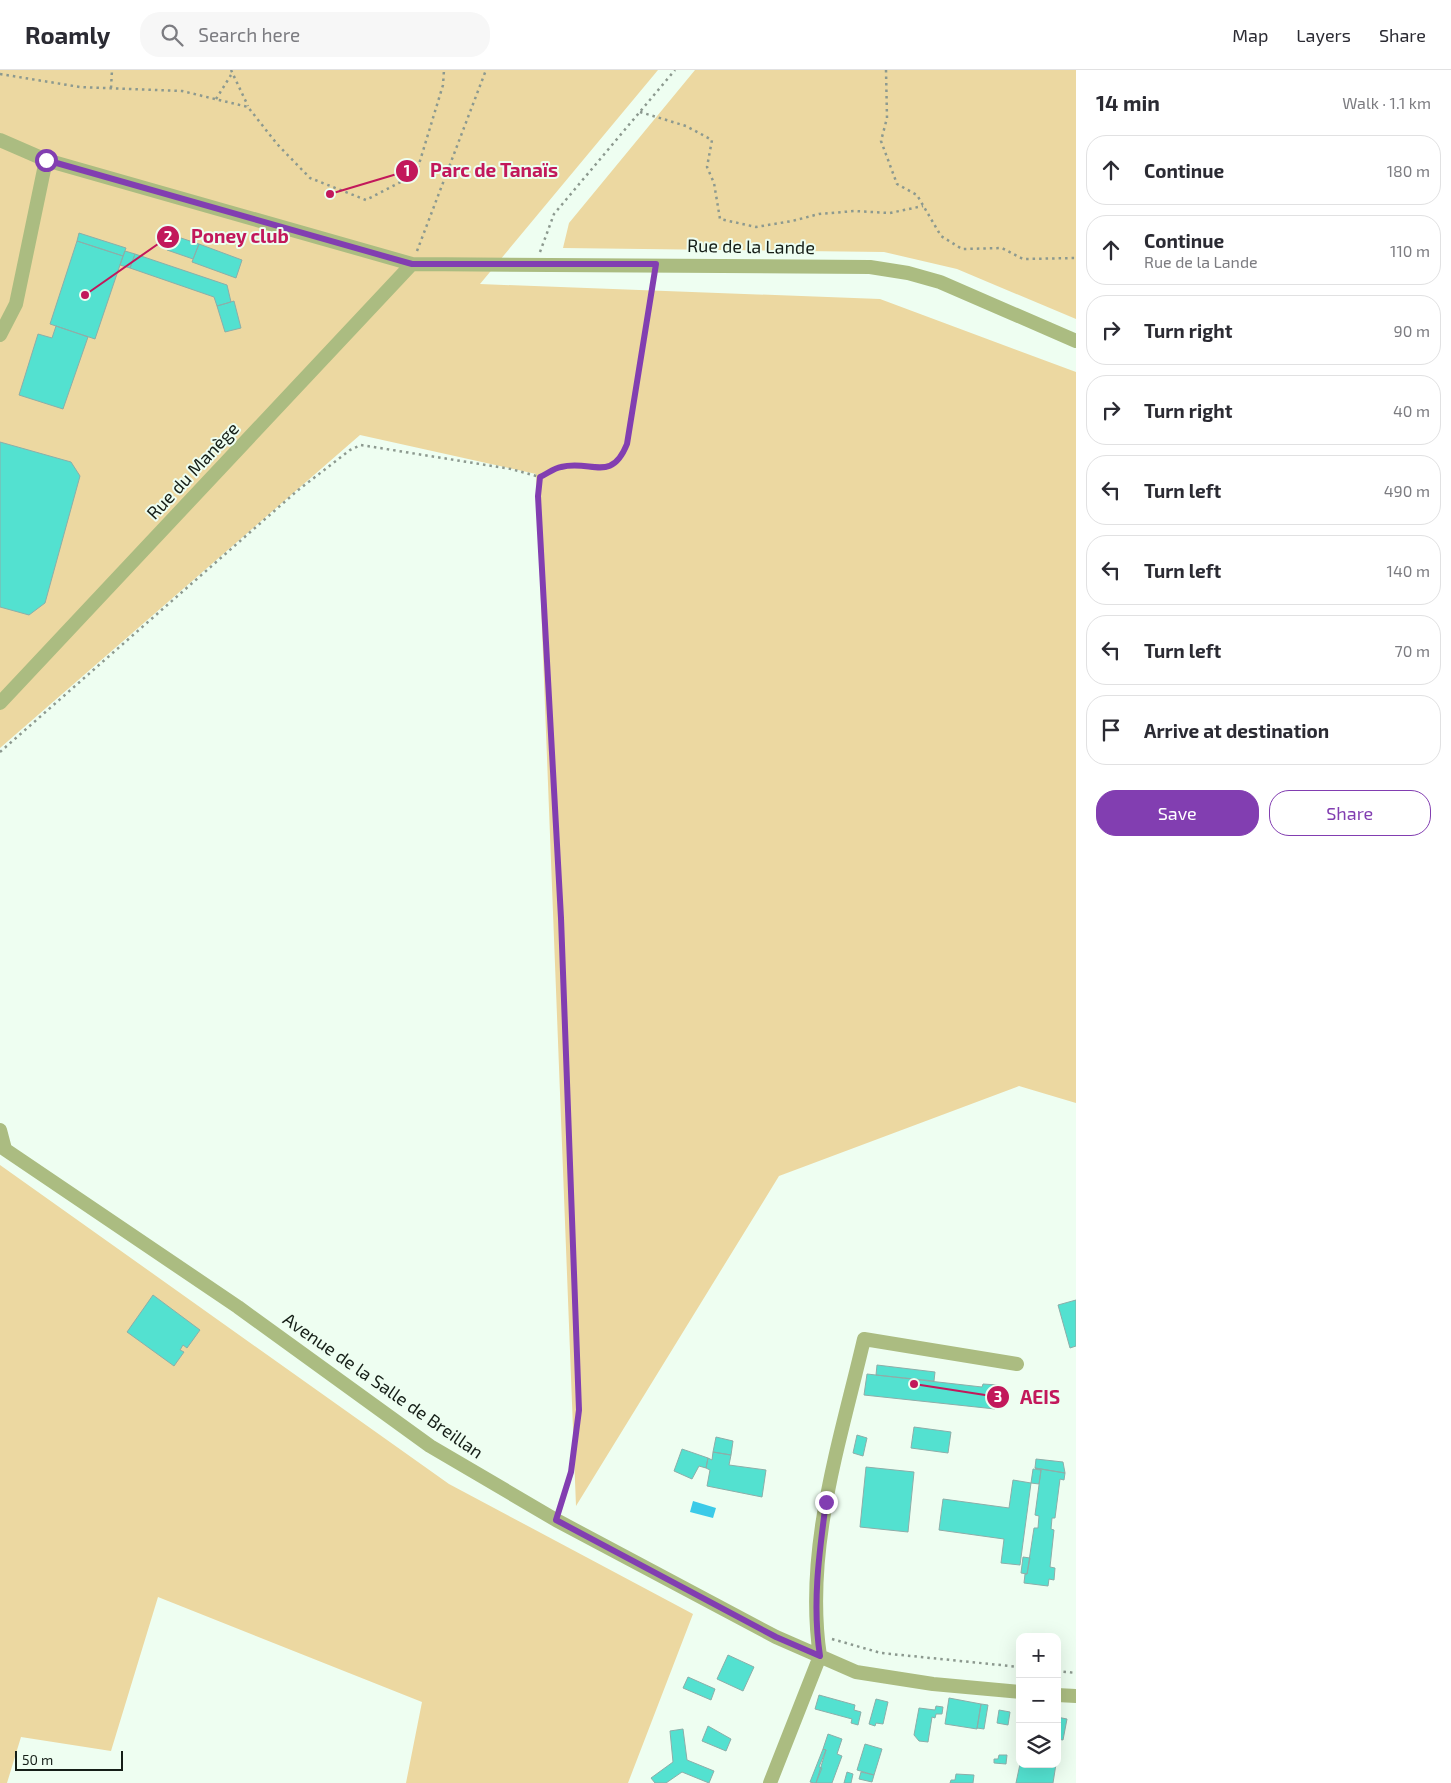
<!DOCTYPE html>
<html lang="en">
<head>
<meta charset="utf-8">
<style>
	:root { --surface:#fff; --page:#f7f7f7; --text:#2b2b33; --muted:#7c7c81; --line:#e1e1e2; --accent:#823eb1 }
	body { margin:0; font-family:"Exo 2",sans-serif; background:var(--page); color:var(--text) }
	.controls { position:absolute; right:15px; bottom:15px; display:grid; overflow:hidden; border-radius:10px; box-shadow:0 5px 20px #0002 }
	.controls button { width:45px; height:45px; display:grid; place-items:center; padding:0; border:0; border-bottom:1px solid var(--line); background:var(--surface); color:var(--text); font:25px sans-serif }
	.scale { position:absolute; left:15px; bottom:12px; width:108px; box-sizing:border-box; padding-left:5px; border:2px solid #151e17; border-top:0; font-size:14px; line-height:18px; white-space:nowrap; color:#151e17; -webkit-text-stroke:4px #eefef1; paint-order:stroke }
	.stop { position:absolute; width:15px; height:15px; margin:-11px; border:4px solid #823eb1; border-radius:50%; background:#fff }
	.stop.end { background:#823eb1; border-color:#fff; box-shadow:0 1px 5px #0008 }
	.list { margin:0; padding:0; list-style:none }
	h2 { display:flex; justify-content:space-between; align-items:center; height:65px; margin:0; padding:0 20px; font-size:21px }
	h2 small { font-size:16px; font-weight:400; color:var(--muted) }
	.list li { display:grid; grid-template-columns:32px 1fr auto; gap:15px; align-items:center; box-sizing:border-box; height:70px; margin:0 10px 10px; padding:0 10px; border:1px solid var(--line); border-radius:20px }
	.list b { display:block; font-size:19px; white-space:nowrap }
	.list p { margin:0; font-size:16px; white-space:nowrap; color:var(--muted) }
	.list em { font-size:16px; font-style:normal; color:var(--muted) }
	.actions { display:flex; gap:10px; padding:15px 20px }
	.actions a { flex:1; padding:11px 0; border:1px solid var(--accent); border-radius:20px; text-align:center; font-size:18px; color:var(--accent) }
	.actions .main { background:var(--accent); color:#fff }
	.icon { flex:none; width:28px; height:28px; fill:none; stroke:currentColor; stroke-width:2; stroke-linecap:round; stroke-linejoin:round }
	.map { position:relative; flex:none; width:1076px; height:1713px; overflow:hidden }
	header { display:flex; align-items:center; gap:30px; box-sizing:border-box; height:70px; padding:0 25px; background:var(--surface); border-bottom:1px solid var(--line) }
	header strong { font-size:24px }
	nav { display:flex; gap:28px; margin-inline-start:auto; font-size:18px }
	.search { width:350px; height:45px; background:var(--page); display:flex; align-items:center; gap:12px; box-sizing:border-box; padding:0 18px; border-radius:20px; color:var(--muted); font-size:19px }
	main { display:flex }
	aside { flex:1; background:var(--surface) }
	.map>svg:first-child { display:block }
	.green { fill:#ecd8a1 }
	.water { fill:#3bcae8 }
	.building { fill:#53e1d0; stroke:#8caea9 }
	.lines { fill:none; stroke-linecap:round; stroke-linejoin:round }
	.path { stroke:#8c998f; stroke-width:2.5; stroke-dasharray:2.5 4; stroke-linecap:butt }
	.minor { stroke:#abbc81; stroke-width:14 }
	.route { stroke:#823eb1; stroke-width:6 }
	.labels { text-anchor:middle; stroke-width:4; stroke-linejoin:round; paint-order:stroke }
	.street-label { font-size:18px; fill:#151e17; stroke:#eefef1 }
	.leader { fill:none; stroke:#c2185b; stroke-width:2 }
	.callout-dot { fill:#c2185b; stroke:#eefef1; stroke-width:2 }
	.mark-label { font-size:15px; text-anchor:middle; font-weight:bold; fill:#fff }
	.callout-label { font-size:19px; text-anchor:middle; font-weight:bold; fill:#c2185b; stroke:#eefef1; stroke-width:4; stroke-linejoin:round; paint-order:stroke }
</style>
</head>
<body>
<header>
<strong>Roamly</strong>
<div class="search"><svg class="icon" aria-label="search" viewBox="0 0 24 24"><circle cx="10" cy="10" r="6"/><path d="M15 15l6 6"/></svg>Search here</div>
<nav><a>Map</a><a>Layers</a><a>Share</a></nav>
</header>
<main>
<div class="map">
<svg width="1076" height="1713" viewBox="0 0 1076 1713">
	<rect width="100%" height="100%" fill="#eefef1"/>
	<path class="green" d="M0,0H658L480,214L880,229L1076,302V1033L1019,1016L779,1106L576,1436L536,404L360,365L0,678Z
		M695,0H1076V249L957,199L884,182L563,178L569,153Z
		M0,1095L449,1414L693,1544L628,1713H406L422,1632L158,1527L111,1681L21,1667L7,1713H0Z"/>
	<path class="water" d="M693,1431L716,1438L713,1448L690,1442Z"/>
	<path class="building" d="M79,163L126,178L123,186L77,171Z
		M172,165L199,174L193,189L167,180Z
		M77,171L123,186L95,269L50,254Z
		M199,174L242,190L236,208L192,192Z
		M125,181L135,184L130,198L120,195Z
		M135,184L227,215L231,232L217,236L214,227L130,198Z
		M234,231L241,258L225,262L217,236Z
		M56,256L88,267L63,339L19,325L38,264L52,268Z
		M0,372L71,392L80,406L45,533L29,545L0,537Z
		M153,1225L200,1260L187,1278L183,1275L180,1280L184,1282L174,1296L127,1262Z
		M1076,1230V1276L1070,1278L1058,1235Z
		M877,1295L935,1302L934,1311L876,1305Z
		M867,1304L982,1317L983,1314L998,1315L995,1339L864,1325Z
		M914,1357L951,1362L948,1383L911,1378Z
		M857,1365L867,1368L863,1386L853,1383Z
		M716,1367L733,1371L731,1385L713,1382Z
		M682,1379L708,1388L706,1398L699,1396L692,1409L674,1401Z
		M713,1382L731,1385L729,1395L766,1400L762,1427L707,1416L710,1400L706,1398L708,1388L712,1390Z
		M1036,1389L1063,1392L1065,1403L1035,1398Z
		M866,1397L914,1402L908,1462L860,1457Z
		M1035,1398L1065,1403L1064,1410L1060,1409L1055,1448H1052L1051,1459L1054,1460L1050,1497L1055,1498L1054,1510L1049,1509L1048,1516L1024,1513L1025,1504H1027L1034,1458H1038L1039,1446L1035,1445L1041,1400Z
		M1033,1399L1041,1400L1039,1414L1031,1413Z
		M1013,1410L1031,1413L1020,1495L1001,1493L1004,1469L939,1460L943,1429L1009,1438Z
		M1023,1487L1030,1488L1027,1504L1021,1503Z
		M728,1585L754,1597L743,1621L717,1609Z
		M688,1607L715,1619L711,1630L683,1618Z
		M819,1625L855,1635L854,1640L861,1642L858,1655L851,1653L852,1649L815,1639Z
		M949,1628L981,1634L977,1659L945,1654Z
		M876,1629L888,1632L883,1654L876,1653L875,1656L869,1654Z
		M981,1634L988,1635L984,1659L977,1658Z
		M936,1636L943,1637L942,1644H936L935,1648L932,1647L928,1672L919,1671L914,1665L919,1638L935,1640Z
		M999,1640L1010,1642L1008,1655L997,1653Z
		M1057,1647L1067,1649L1063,1670L1057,1669Z
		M708,1656L731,1669L726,1681L702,1671Z
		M683,1659L687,1690L714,1701L709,1713L682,1702L666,1713H655L651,1708L673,1692L670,1661Z
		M828,1664L842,1669L837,1684L842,1686L832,1713H816L826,1680L823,1679Z
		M865,1674L882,1679L874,1705L857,1700Z
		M823,1679L826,1680L819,1697L822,1698L816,1713H814L810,1712Z
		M999,1685H1007L1006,1694L994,1693V1689H998Z
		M1020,1694H1056L1053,1713H1016Z
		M847,1702L853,1704L851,1713H844Z
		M861,1702L874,1705L872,1712L859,1709Z
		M956,1704L974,1705L973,1713H950L951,1710H955Z"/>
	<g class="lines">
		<path class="path" d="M231,0L248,36
			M886,0L887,48L881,71L897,114L917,125L941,166L962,179L1002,178L1023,189L1076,188
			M0,4L80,17L182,21L248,37L277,74L310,108L366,130L416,104L443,15L444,0
			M111,18L112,0
			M216,29L231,5
			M640,42L686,56L712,70L707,97L714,113L720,149L756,157L792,151L819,144L855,141L890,143L923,136
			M417,181L486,0
			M540,182L554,144L675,0
			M0,682L297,421L350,380L361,375L511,399L540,407
			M560,1437L571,1402L579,1340L561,848L538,426L540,407C547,404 554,399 561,397C591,389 611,414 627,374L653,208
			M832,1569L881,1583L1020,1597
			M1057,1601L1076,1603"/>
		<path class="minor" d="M0,70L46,90L412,194L870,197L908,203L940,212L1076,271
			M0,265L16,234L46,90
			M0,633L412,194
			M0,1060L5,1079
			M0,1076L238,1237L430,1376L556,1450L776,1567L856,1602L933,1614L1020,1622
			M820,1586C804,1480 840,1372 864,1269L1017,1294
			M1057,1625L1076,1626
			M770,1713L820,1586"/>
	</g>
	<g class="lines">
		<path class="route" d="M46,90L412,194H656L627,374C611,414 591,389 561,397C554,398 547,404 540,407L538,426L561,848L579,1340L571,1402L556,1450L776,1567L820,1586C812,1535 819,1484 826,1432"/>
	</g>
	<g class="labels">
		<g class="street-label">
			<text transform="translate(751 177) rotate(1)" y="6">Rue de la Lande</text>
			<text transform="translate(193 401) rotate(-47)" y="6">Rue du Manège</text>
			<text transform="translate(383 1316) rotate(35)" y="6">Avenue de la Salle de Breillan</text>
		</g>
	</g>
	<path class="leader" d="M330 124L407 101M85 225L168 167M914 1314L998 1327"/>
	<g class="callout-dot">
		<circle cx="330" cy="124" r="5"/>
		<circle cx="85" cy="225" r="5"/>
		<circle cx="914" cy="1314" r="5"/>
		<circle cx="407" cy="101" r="12"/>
		<circle cx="168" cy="167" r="12"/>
		<circle cx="998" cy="1327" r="12"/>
	</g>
	<g class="mark-label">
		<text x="407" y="106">1</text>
		<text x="168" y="172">2</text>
		<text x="998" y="1332">3</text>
	</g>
	<g class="callout-label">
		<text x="494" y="107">Parc de Tanaïs</text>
		<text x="240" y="173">Poney club</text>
		<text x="1040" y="1334">AEIS</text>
	</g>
</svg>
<div class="controls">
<button>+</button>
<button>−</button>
<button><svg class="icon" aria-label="layers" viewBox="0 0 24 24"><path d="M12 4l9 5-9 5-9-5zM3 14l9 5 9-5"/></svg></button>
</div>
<div class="scale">50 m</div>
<div class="stop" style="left:46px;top:90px"></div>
<div class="stop end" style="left:826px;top:1432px"></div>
</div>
<aside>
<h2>14 min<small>Walk · 1.1 km</small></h2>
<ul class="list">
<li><svg class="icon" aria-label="ahead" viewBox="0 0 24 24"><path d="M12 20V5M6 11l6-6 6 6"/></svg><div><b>Continue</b></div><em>180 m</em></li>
<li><svg class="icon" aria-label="ahead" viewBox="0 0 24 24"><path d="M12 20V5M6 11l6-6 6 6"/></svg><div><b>Continue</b><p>Rue de la Lande</p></div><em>110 m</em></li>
<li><svg class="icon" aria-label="right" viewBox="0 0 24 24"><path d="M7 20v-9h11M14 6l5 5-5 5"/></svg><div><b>Turn right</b></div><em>90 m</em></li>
<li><svg class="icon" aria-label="right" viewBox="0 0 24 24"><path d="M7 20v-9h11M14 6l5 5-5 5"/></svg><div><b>Turn right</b></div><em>40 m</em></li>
<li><svg class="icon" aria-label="left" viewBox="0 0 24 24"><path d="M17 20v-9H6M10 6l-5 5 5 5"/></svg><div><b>Turn left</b></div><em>490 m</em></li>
<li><svg class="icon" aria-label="left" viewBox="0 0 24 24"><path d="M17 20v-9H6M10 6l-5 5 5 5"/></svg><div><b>Turn left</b></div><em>140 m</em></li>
<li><svg class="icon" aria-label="left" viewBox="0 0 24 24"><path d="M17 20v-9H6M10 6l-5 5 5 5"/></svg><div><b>Turn left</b></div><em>70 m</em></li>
<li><svg class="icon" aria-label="arrive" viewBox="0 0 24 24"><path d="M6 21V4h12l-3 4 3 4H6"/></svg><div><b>Arrive at destination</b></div></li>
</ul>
<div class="actions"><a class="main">Save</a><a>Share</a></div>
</aside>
</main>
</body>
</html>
